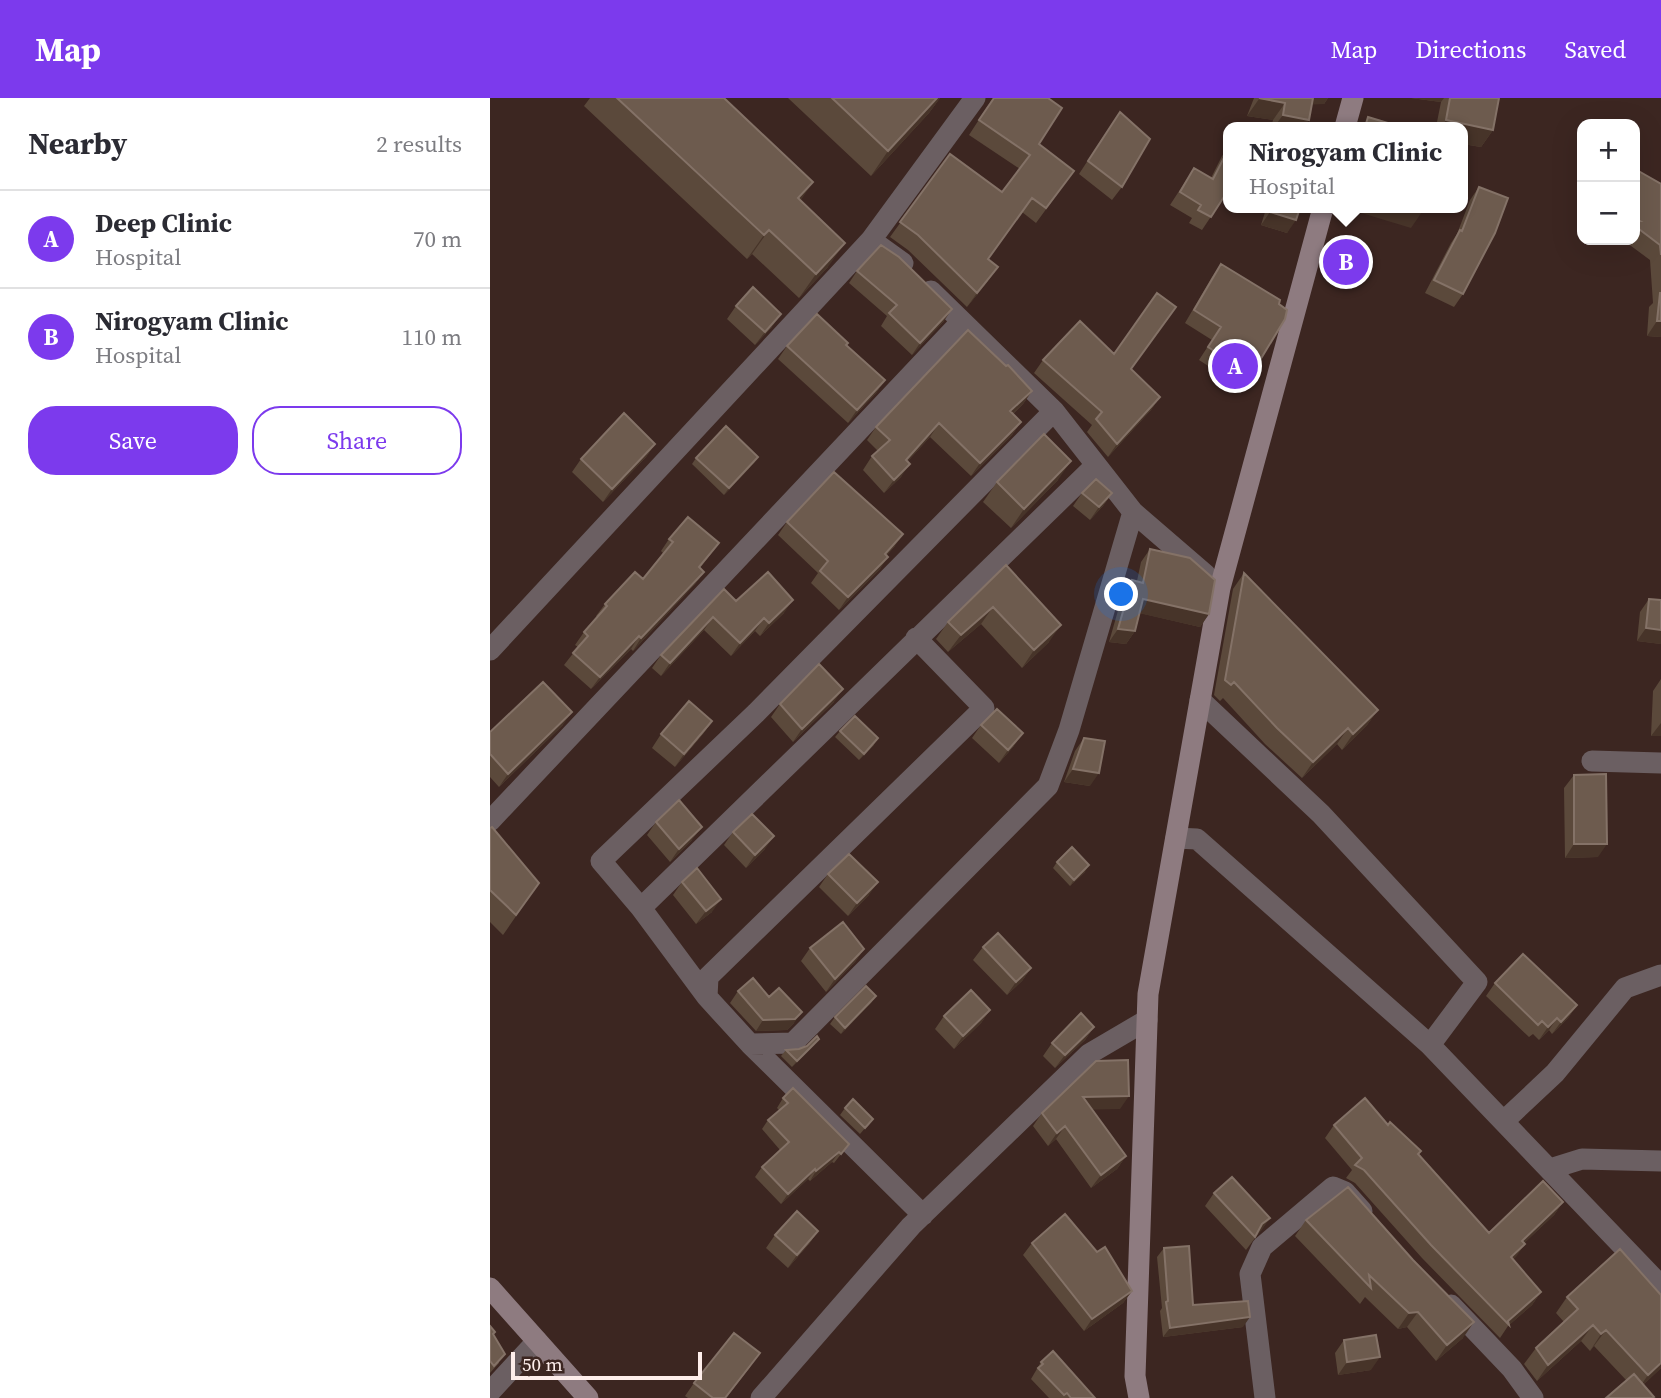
<!DOCTYPE html>
<html lang="en">
<head>
<meta charset="utf-8">
<style>
	:root { --surface:#fff; --page:#f7f7f7; --text:#2b2b33; --muted:#7c7c81; --line:#e1e1e2; --accent:#7c3aed }
	body { margin:0; font-family:"Source Serif 4",serif; background:var(--page); color:var(--text) }
	.controls { position:absolute; right:21px; top:21px; display:grid; overflow:hidden; border-radius:14px; box-shadow:0 7px 28px #0002 }
	.controls button { width:63px; height:63px; display:grid; place-items:center; padding:0; border:0; border-bottom:2px solid var(--line); background:var(--surface); color:var(--text); font:35px sans-serif }
	.scale { position:absolute; left:21px; bottom:18px; width:191px; box-sizing:border-box; padding-left:7px; border:4px solid #feeeeb; border-top:0; font-size:19px; line-height:24px; white-space:nowrap; color:#feeeeb; -webkit-text-stroke:5px #3c2621; paint-order:stroke }
	.you { position:absolute; left:632px; top:497px; width:24px; height:24px; margin:-18px; border:5px solid #fff; border-radius:50%; background:#1a73e8; box-shadow:0 0 0 10px #1a73e833 }
	.badge { display:grid; place-items:center; width:46px; height:46px; border-radius:50%; background:var(--accent); color:#fff; font-size:23px; font-weight:700 }
	.pin { position:absolute; translate:-50% -50%; border:4px solid #fff; box-shadow:0 2px 7px #0006 }
	.popup { position:absolute; left:733px; top:24px; width:245px; height:91px; box-sizing:border-box; display:grid; place-content:center; border-radius:14px; background:var(--surface); filter:drop-shadow(0 2px 5px #0005); font-size:23px; white-space:nowrap; color:var(--muted) }
	.popup b { font-size:26px; color:var(--text) }
	.popup::after { content:''; position:absolute; left:50%; top:100%; margin-left:-14px; border:14px solid transparent; border-top-color:var(--surface) }
	.list { margin:0; padding:0; list-style:none }
	h2 { display:flex; justify-content:space-between; align-items:center; height:91px; margin:0; padding:0 28px; font-size:30px }
	h2 small { font-size:23px; font-weight:400; color:var(--muted) }
	.list li { display:grid; grid-template-columns:46px 1fr auto; gap:21px; align-items:center; box-sizing:border-box; height:98px; padding:0 28px; border-top:2px solid var(--line) }
	.list b { display:block; font-size:26px; white-space:nowrap }
	.list p { margin:0; font-size:23px; white-space:nowrap; color:var(--muted) }
	.list em { font-size:23px; font-style:normal; color:var(--muted) }
	.actions { display:flex; gap:14px; padding:21px 28px }
	.actions a { flex:1; padding:16px 0; border:2px solid var(--accent); border-radius:28px; text-align:center; font-size:24px; color:var(--accent) }
	.actions .main { background:var(--accent); color:#fff }
	.map { position:relative; flex:none; width:1171px; height:1300px; overflow:hidden }
	header { display:flex; align-items:center; gap:42px; box-sizing:border-box; height:98px; padding:0 35px; background:var(--accent); color:#fff }
	header strong { font-size:33px }
	nav { display:flex; gap:38px; margin-inline-start:auto; font-size:24px }
	main { display:flex }
	aside { flex:1; background:var(--surface) }
	.map>svg:first-child { display:block }
	.lines { fill:none; stroke-linecap:round; stroke-linejoin:round }
	.street { stroke:#6b5f62; stroke-width:21 }
	.secondary { stroke:#8e7b80; stroke-width:21 }
	.wall { fill:#5b493b }
	.shaded-wall { fill:#473429 }
	.building { fill:#6d5b4e; stroke:#847267; stroke-width:2 }
</style>
</head>
<body>
<header>
<strong>Map</strong>
<nav><a>Map</a><a>Directions</a><a>Saved</a></nav>
</header>
<main>
<aside>
<h2>Nearby<small>2 results</small></h2>
<ul class="list">
<li><span class="badge">A</span><div><b>Deep Clinic</b><p>Hospital</p></div><em>70 m</em></li>
<li><span class="badge">B</span><div><b>Nirogyam Clinic</b><p>Hospital</p></div><em>110 m</em></li>
</ul>
<div class="actions"><a class="main">Save</a><a>Share</a></div>
</aside>
<div class="map">
<svg width="1171" height="1300" viewBox="0 0 1171 1300">
	<rect width="100%" height="100%" fill="#3c2621"/>
	<g class="lines">
		<path class="street" d="M381,142L413,165
			M643,414L716,477
			M426,540L494,610L218,879L217,899L260,946L303,945L558,688L579,632L643,414L564,313L441,193
			M0,552L381,142L485,0
			M710,602L831,716L987,884L940,947L1171,1188
			M1102,663L1171,665
			M0,723L471,224
			M686,740L707,741L940,947
			M151,810L606,367
			M217,899L151,810L111,763L266,615L564,313
			M260,946L433,1117
			M1014,1023L1065,975L1135,890L1171,877
			M1060,1071L1092,1061L1171,1063
			M961,1207L1022,1271L1043,1300
			M0,1294L47,1243
			M271,1300L421,1128L599,956L657,922
			M775,1300L760,1176L772,1149L843,1089L855,1094L872,1113"/>
		<path class="secondary" d="M855,29L863,0
			M0,1190L98,1300
			M649,1300L645,1278L658,896L730,490L833,110"/>
	</g>
	<path class="wall" d="M100,0H234L310,102L338,169L309,200L262,156L257,161L94,8Z
		M298,0H450L439,15L381,78Z
		M503,0H558L549,46L584,73L546,125L532,114L498,161V183L477,209L418,152L400,139L460,56L512,94L530,71L479,37Z
		M764,0H838L834,6H822L814,29H781L783,22L757,18Z
		M921,0H1009L1003,32L991,49L973,46V29H946L951,4Z
		M621,27L632,89L622,102L589,76Z
		M739,49V93H738L712,132L699,125L702,120L680,107L704,70L721,80L732,58Z
		M1145,71L1171,86V239L1157,238L1159,209L1163,205L1160,162L1133,142H1145Z
		M989,89L973,196L964,209L935,195L961,145L967,136L980,102Z
		M773,110H810L797,135L771,127L776,111Z
		M849,144L863,181L839,176L844,151Z
		M731,166L789,206L761,277L752,290L709,262L722,242L695,225L722,179Z
		M367,173L454,223L422,257L391,228L397,218L359,185Z
		M246,208L282,229L265,247L237,221Z
		M357,247L395,282L386,295L358,325L288,261L297,248Z
		M553,262L641,272L670,299L661,312L618,359L597,334L602,327L544,275Z
		M542,293L533,306L523,316L531,324L522,337L481,378L440,339L418,363L411,379L394,395L373,372L382,358L388,353L377,342L386,329Z
		M165,346L156,359L113,404L82,374L91,361Z
		M268,359L264,365L234,397L202,366L206,360Z
		M568,382L521,430L493,404L507,384Z
		M592,395H622L613,408L600,422L583,408Z
		M297,424L405,448L397,457L390,471L349,512L321,485L328,475L288,437Z
		M179,441L229,445L210,470L214,474L205,486L143,553L141,551L101,591L74,567L88,549L85,547L94,534L107,519L106,518L115,506L153,481L173,455L171,453Z
		M660,451L719,516L710,529L650,515L645,533L636,546L619,544L633,495L642,482L647,483L651,464Z
		M516,467L559,544L532,570L491,526L458,554L446,541L458,524Z
		M754,475L888,612L877,627L852,652L847,646L812,680L775,646L733,600L730,603L724,597L743,491Z
		M234,491L246,503L294,515L270,538L265,533L241,558L214,532L171,578L162,570L171,557Z
		M1159,501L1171,546L1147,543L1150,514Z
		M1171,581V638H1161L1163,593Z
		M344,604L303,644L281,619L290,606Z
		M222,623L213,636L185,669L162,650L171,636Z
		M73,627L9,689L0,679V634Z
		M491,627L524,648L509,665L482,640Z
		M350,633L384,647L369,662L345,639Z
		M594,640L600,688L574,684L585,653Z
		M1084,677L1108,759L1075,760L1074,690Z
		M166,724L202,742L180,764L157,737Z
		M0,730L49,785L13,837L0,824Z
		M243,734L275,751L256,770L234,747Z
		M567,764L595,774L580,788L563,770Z
		M338,776L379,797L358,818L329,789Z
		M192,784L222,814L206,826L183,797Z
		M493,849L541,870L532,883L517,897L483,862Z
		M320,850L374,851L365,864L336,894L311,863Z
		M1005,885L1087,907L1078,920L1062,936L1059,932L1049,942L1043,936L1039,939L996,898Z
		M248,893L304,925L297,932L266,933L240,905Z
		M386,898L381,905L351,936L340,926L345,919Z
		M500,912L491,925L464,951L445,931L454,918Z
		M604,929L595,942L565,970L553,958L562,945Z
		M324,947L302,969L291,958L296,952L309,951L317,948Z
		M606,963L630,1011H602L636,1058L627,1071L601,1090L566,1041L558,1048L543,1028L552,1015Z
		M293,1000L359,1046L344,1065L342,1064L320,1083L318,1081L291,1106L265,1079L272,1069L290,1052L272,1031L278,1022L289,1012L287,1010Z
		M355,1010L383,1021L370,1036L350,1017Z
		M844,1027H898L929,1056L999,1135L1073,1104L1064,1117L1034,1145L1023,1161L1051,1194L1042,1207L1018,1228L1010,1240L932,1160L865,1085L856,1080L862,1072L835,1040Z
		M724,1095L780,1120L756,1152L715,1108Z
		M816,1122L973,1240L946,1263L917,1229L908,1231L875,1199L870,1206L805,1138Z
		M328,1133L319,1146L298,1170L276,1150L285,1137Z
		M542,1145L642,1193L633,1205L594,1233L533,1157Z
		M674,1150L703,1207L753,1229L673,1239L670,1213L672,1210L667,1159Z
		M1171,1197V1270L1153,1287L1137,1283L1104,1248L1100,1253L1091,1243L1047,1283L1034,1266L1046,1250L1074,1224L1066,1215L1077,1199Z
		M0,1228L9,1265L0,1275Z
		M854,1242L881,1272L848,1277L845,1255Z
		M551,1264L605,1300H559L541,1281Z
		M261,1268L236,1300H198L195,1298L204,1285Z"/>
	<path class="shaded-wall" d="M447,0H450L439,15L381,78L398,53Z
		M818,0H838L834,6L813,7Z
		M921,0H954L951,4Z
		M769,1L795,5L783,22L757,18Z
		M793,17L819,22L814,29H784Z
		M956,22L1003,32L991,49L973,46V29H951Z
		M323,84L307,108L308,100Z
		M855,110H931L934,111L921,130Z
		M780,114L806,122L797,135L771,127Z
		M279,132L262,156L257,161L274,137Z
		M355,145L338,169L309,200L326,176Z
		M508,169L498,183L477,209L487,195Z
		M843,169L868,174L863,181L839,176Z
		M462,211L454,223L422,257L430,245Z
		M291,216L282,229L265,247L275,234Z
		M1167,223H1171V239L1157,238Z
		M395,282L386,295L358,325L367,312Z
		M542,293L533,306L511,326L520,313Z
		M670,299L661,312L618,359L627,346Z
		M531,324L522,337L481,378L490,365Z
		M449,325L440,339L407,375L416,362Z
		M165,346L156,359L113,404L122,391Z
		M268,359L264,365L234,397L239,390Z
		M581,363L568,382L521,430L534,411Z
		M420,366L411,379L394,395L404,382Z
		M622,395L613,408L600,422L609,409Z
		M413,436L405,448L386,468L395,456Z
		M229,445L220,457L200,481L209,469Z
		M398,459L390,471L349,512L358,499Z
		M214,474L205,486L143,553L151,540Z
		M653,501L719,516L710,529L644,514Z
		M303,502L294,515L270,538L279,525Z
		M503,509L491,526L458,554L471,537Z
		M223,519L214,532L171,578L180,565Z
		M274,520L265,533L241,558L250,545Z
		M571,527L559,544L532,570L544,552Z
		M1156,530L1171,532V546L1147,543Z
		M628,531L645,533L636,546L619,544Z
		M149,538L141,551L101,591L110,579Z
		M353,591L344,604L303,644L312,631Z
		M888,612L877,627L852,652L863,636Z
		M82,614L73,627L9,689L18,676Z
		M222,623L213,636L185,669L194,656Z
		M1171,625V638H1161Z
		M858,630L847,646L812,680L823,664Z
		M533,635L524,648L509,665L518,652Z
		M388,640L384,647L369,662L374,656Z
		M583,671L609,675L600,688L574,684Z
		M212,729L202,742L180,764L189,751Z
		M284,738L275,751L256,770L265,757Z
		M1084,746H1117L1108,759L1075,760Z
		M599,767L595,774L580,788L584,782Z
		M388,784L379,797L358,818L367,805Z
		M231,801L222,814L206,826L216,813Z
		M374,851L365,864L336,894L345,881Z
		M541,870L532,883L517,897L526,884Z
		M386,898L381,905L351,936L355,930Z
		M1087,907L1078,920L1062,936L1071,924Z
		M500,912L491,925L464,951L473,938Z
		M312,914L304,925L297,932L266,933L273,922Z
		M1067,920L1059,932L1049,942L1058,929Z
		M604,929L595,942L565,970L575,957Z
		M329,941L324,947L302,969L307,963Z
		M639,998L630,1011L584,1012L593,999Z
		M575,1028L566,1041L558,1048L567,1035Z
		M349,1054L342,1064L320,1083L326,1073Z
		M636,1058L627,1071L601,1090L611,1077Z
		M325,1071L318,1081L291,1106L298,1096Z
		M1073,1104L1064,1117L1023,1156L1032,1143Z
		M780,1120L771,1133L763,1139L772,1126Z
		M328,1133L319,1146L298,1170L307,1157Z
		M1035,1146L1026,1159L1012,1172L1021,1159Z
		M642,1193L633,1205L594,1233L602,1221Z
		M1051,1194L1042,1207L1018,1228V1223Z
		M928,1214L917,1229L908,1231L919,1215Z
		M760,1219L753,1229L673,1239L680,1230Z
		M984,1224L973,1240L946,1263L957,1247Z
		M1103,1227L1091,1243L1047,1283L1058,1267Z
		M1116,1232L1104,1248L1100,1253L1111,1236Z
		M890,1259L881,1272L848,1277L857,1264Z
		M1171,1265V1270L1147,1293L1158,1277Z"/>
	<path class="building" d="M127,0H234L323,84L308,100L355,145L326,176L279,132L274,137Z
		M342,0H447L398,53Z
		M504,0H558L572,10L549,46L584,73L556,110L542,100L498,161L508,169L487,195L428,137L410,124L460,56L512,94L540,57L489,22Z
		M769,0H823L819,22L793,17L795,5Z
		M960,0H1009L1003,32L956,22Z
		M630,14L660,41L632,89L598,63Z
		M878,19L911,29H875Z
		M739,50V91L721,119L708,112L711,107L690,94L704,70L723,81Z
		M1145,71L1171,86V157L1170,147L1145,128V123H1150L1145,120Z
		M989,89L1018,100L1005,135L973,196L944,182L970,132L972,133Z
		M781,110H810L806,122L780,114Z
		M849,144L873,149L868,174L843,169Z
		M391,147L409,159L462,211L430,245L399,215L407,207L367,173Z
		M731,166L790,202L789,206L797,212L795,221L761,277L718,249L731,229L704,212Z
		M263,189L291,216L275,234L246,208Z
		M667,195L686,209L641,271L670,299L627,346L606,321L612,314L553,262L590,223L624,256Z
		M1170,195H1171V223H1167Z
		M327,216L358,245L356,247L395,282L367,312L297,248Z
		M478,232L516,268L518,267L542,293L520,313L531,324L490,365L449,325L416,362L420,366L404,382L382,358L400,342L386,329Z
		M134,315L165,346L122,391L91,361Z
		M236,328L268,359L239,390L206,360Z
		M554,336L581,363L534,411L507,384Z
		M344,374L413,436L395,456L398,459L358,499L330,473L338,463L297,424Z
		M606,381L622,395L609,409L592,395Z
		M198,419L229,445L209,469L214,474L151,540L149,538L110,579L83,555L98,538L94,534L117,508L115,506L145,474L153,481L183,444L179,441Z
		M660,451L700,460L725,482L719,516L653,501L645,533L628,531L642,482L653,485Z
		M516,467L571,527L544,552L503,509L471,537L458,524Z
		M278,474L303,502L279,525L274,520L250,545L223,519L180,565L171,557L234,491L246,503Z
		M754,475L888,612L863,636L858,630L823,664L787,630L744,584L741,587L735,582Z
		M1159,501L1171,502V532L1156,530Z
		M329,566L353,591L312,631L290,606Z
		M53,584L82,614L18,676L0,656V634Z
		M199,603L222,623L194,656L171,636Z
		M507,611L533,635L518,652L491,627Z
		M365,618L388,640L374,656L350,633Z
		M594,640L615,643L609,675L583,671Z
		M1116,676L1117,746H1084V677Z
		M189,702L212,729L189,751L166,724Z
		M262,716L284,738L265,757L243,734Z
		M2,729L49,785L26,817L0,792V730Z
		M582,749L599,767L584,782L567,764Z
		M359,756L388,784L367,805L338,776Z
		M207,770L231,801L216,813L192,784Z
		M353,824L374,851L345,881L320,850Z
		M508,835L541,870L526,884L493,849Z
		M1033,856L1087,907L1071,924L1067,920L1058,929L1052,923L1048,927L1005,885Z
		M263,880L279,899L289,890L312,914L305,921L273,922L248,893Z
		M376,888L386,898L355,930L345,919Z
		M481,892L500,912L473,938L454,918Z
		M591,915L604,929L575,957L562,945Z
		M327,938L329,941L307,963L296,952L309,951L317,948Z
		M638,962L639,998L593,999L636,1058L611,1077L575,1028L567,1035L552,1015L606,963Z
		M303,990L359,1046L351,1056L349,1054L326,1073L325,1071L298,1096L272,1069L299,1044L278,1022L298,1005L293,1000Z
		M875,1000L898,1027L900,1024L931,1053L928,1056L999,1135L1053,1083L1073,1104L1032,1143L1035,1146L1021,1159L1051,1194L1018,1223L1019,1227L941,1147L874,1072L865,1067L872,1060L844,1027Z
		M363,1001L383,1021L375,1030L355,1010Z
		M742,1079L780,1120L772,1126L765,1139L724,1095Z
		M858,1089L923,1162L984,1224L957,1247L928,1214L919,1215L879,1177L881,1190L816,1122Z
		M307,1113L328,1133L307,1157L285,1137Z
		M575,1116L607,1154L615,1149L642,1193L602,1221L542,1145Z
		M699,1148L703,1207L758,1203L760,1219L680,1230L676,1204L678,1203L674,1150Z
		M1130,1151L1171,1197V1265L1158,1277L1116,1232L1111,1236L1103,1227L1058,1267L1046,1250L1088,1211L1077,1199Z
		M0,1228L5,1234L3,1236L15,1256L4,1268L0,1263Z
		M244,1235L270,1255L235,1300H223L204,1285Z
		M886,1237L890,1259L857,1264L854,1242Z
		M563,1253L605,1300H581L577,1295L574,1297L548,1270L553,1266L551,1264Z
		M1144,1276L1164,1299L1162,1300H1116Z"/>
</svg>
<div class="controls">
<button>+</button>
<button>−</button>
</div>
<div class="scale">50 m</div>
<div class="you"></div>
<div class="pin badge" style="left:745px;top:268px">A</div>
<div class="pin badge" style="left:856px;top:164px">B</div>
<div class="popup"><b>Nirogyam Clinic</b>Hospital</div>
</div>
</main>
</body>
</html>
